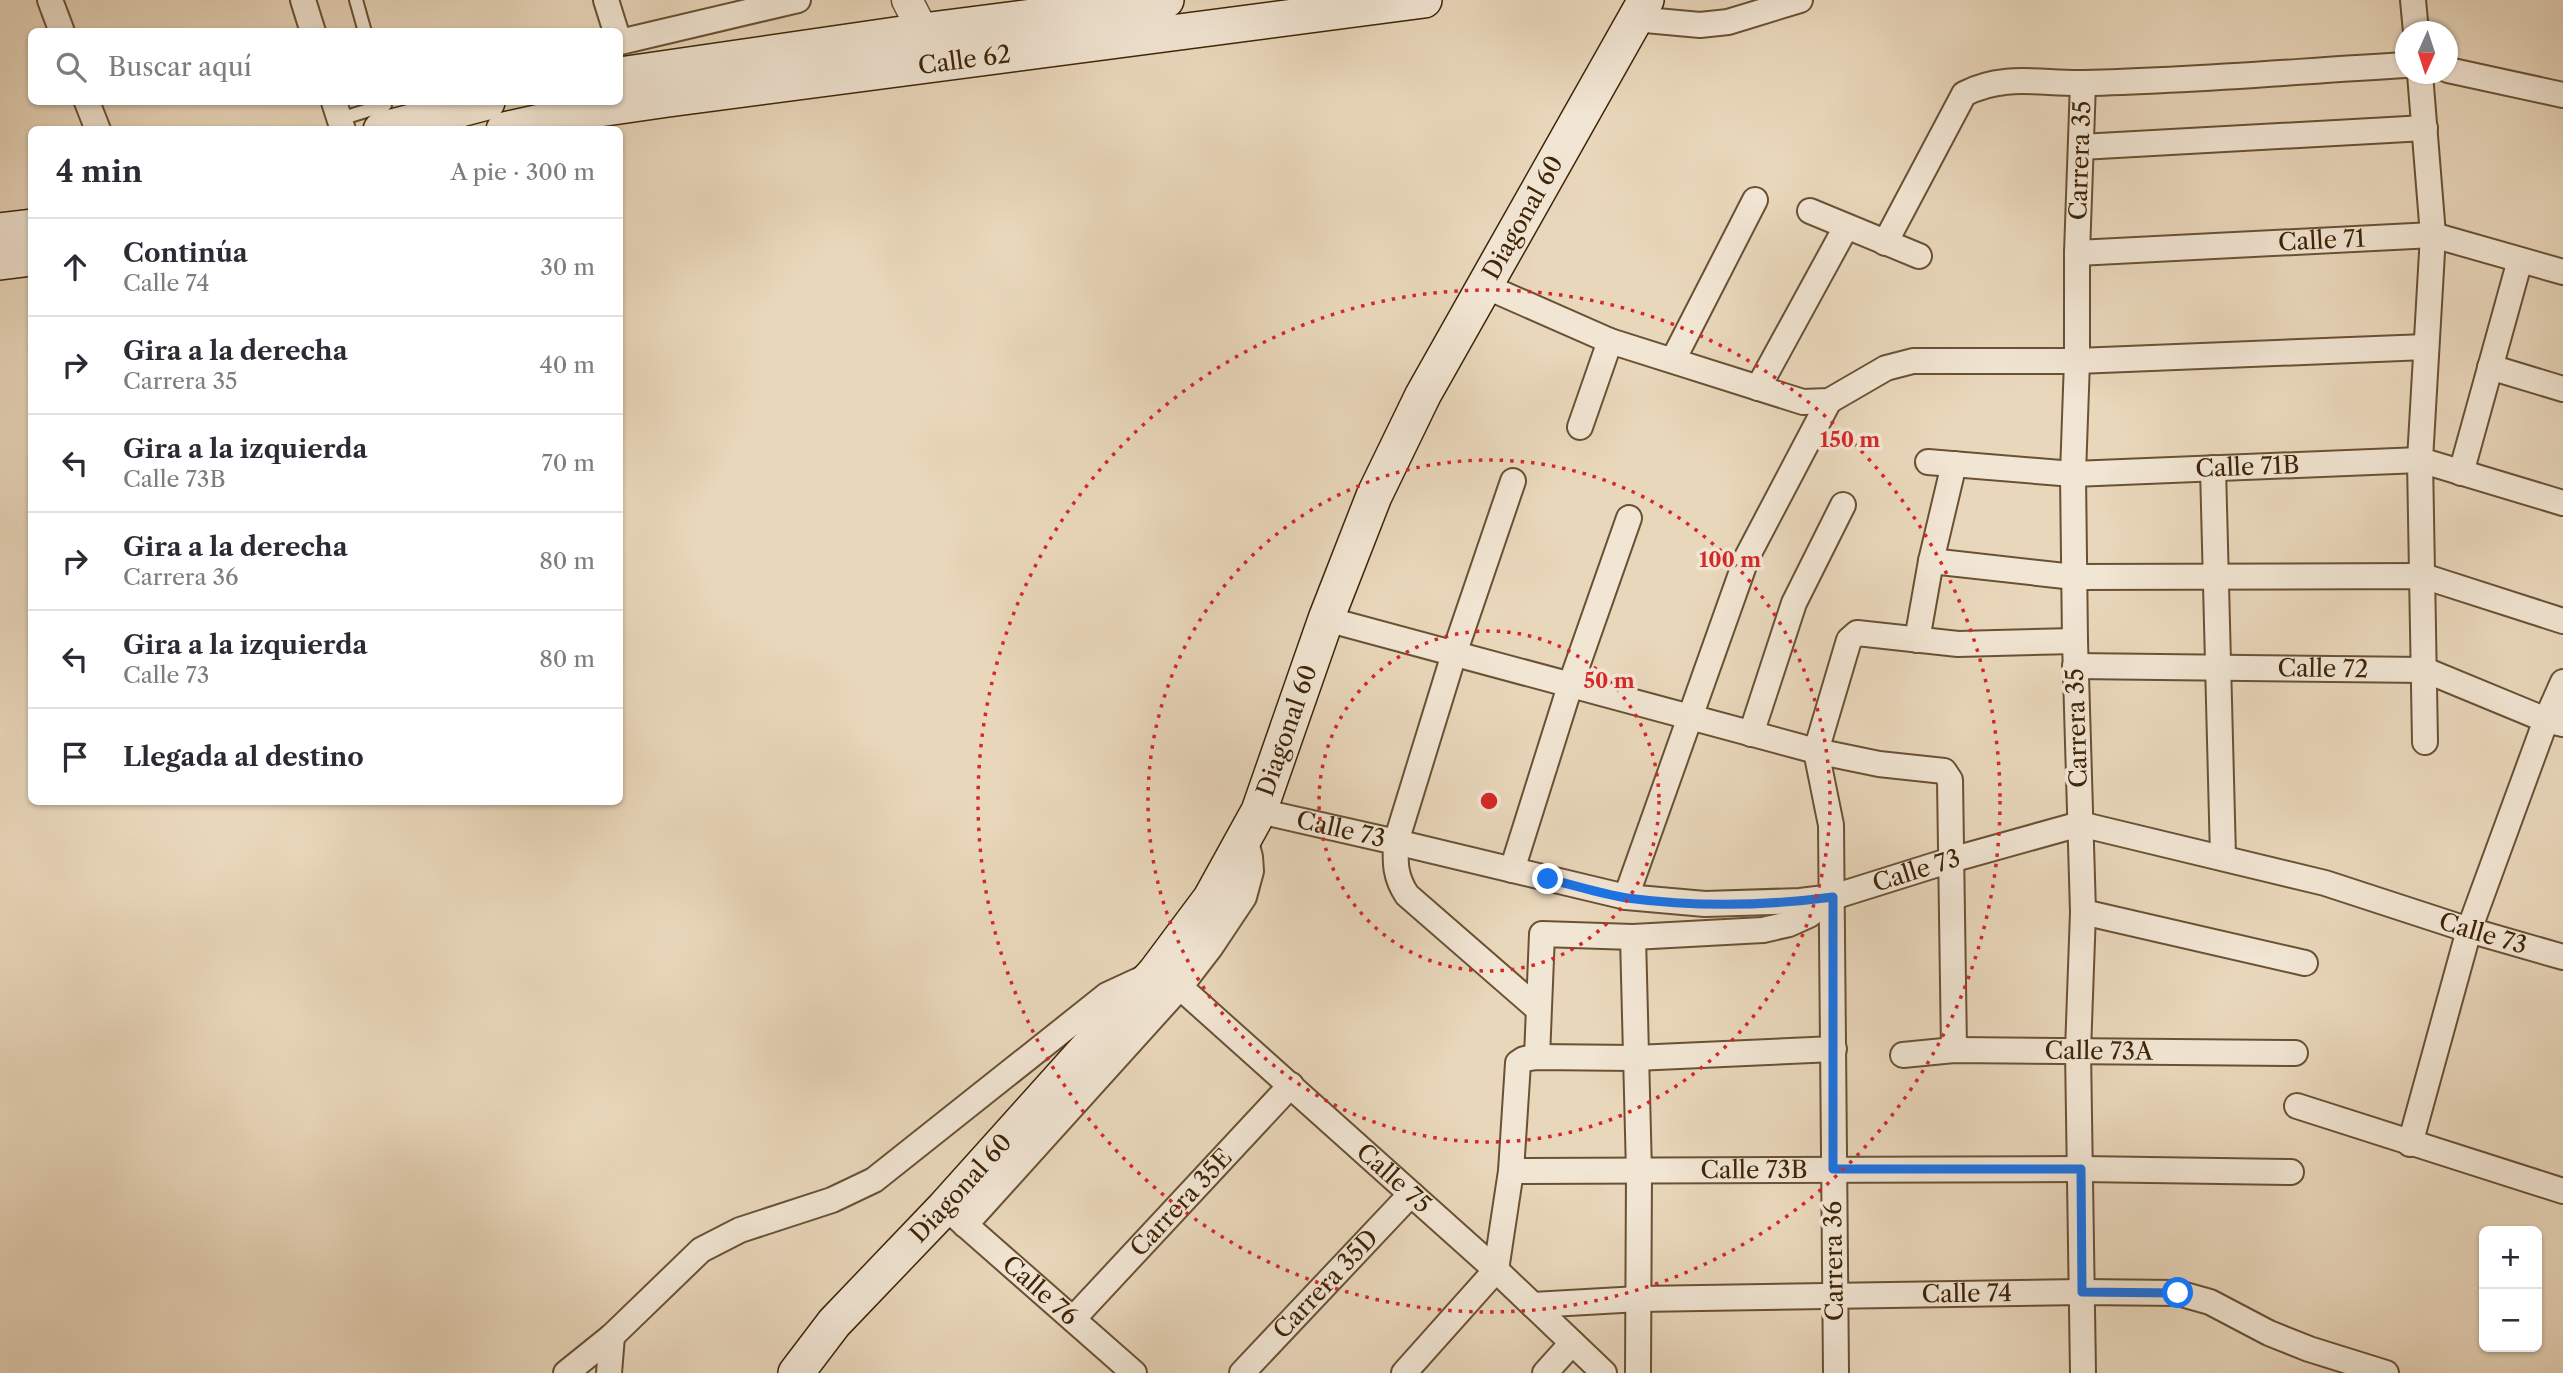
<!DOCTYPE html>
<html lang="es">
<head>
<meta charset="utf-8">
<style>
	:root { --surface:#fff; --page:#f7f7f7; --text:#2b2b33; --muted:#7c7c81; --line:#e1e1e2 }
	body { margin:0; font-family:"Libre Caslon Text",serif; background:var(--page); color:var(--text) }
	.controls { position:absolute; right:21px; bottom:21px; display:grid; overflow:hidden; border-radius:10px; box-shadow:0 2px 5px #0004 }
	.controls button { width:63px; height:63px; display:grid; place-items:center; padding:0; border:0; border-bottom:2px solid var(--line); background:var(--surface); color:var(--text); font:35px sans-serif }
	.compass { position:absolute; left:2395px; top:21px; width:63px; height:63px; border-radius:50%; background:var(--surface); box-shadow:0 2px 5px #0004; rotate:183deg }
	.stop { position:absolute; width:21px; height:21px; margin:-16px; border:5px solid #1a73e8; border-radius:50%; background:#fff }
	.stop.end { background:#1a73e8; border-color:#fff; box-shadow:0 2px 7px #0008 }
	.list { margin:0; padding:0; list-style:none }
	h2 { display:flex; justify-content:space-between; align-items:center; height:91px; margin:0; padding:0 28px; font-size:30px }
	h2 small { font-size:23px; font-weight:400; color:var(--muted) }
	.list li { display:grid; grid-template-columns:46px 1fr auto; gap:21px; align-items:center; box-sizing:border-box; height:98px; padding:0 28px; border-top:2px solid var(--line) }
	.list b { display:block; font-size:26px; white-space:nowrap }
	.list p { margin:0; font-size:23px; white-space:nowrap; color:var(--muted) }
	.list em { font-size:23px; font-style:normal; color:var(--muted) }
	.icon { flex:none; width:38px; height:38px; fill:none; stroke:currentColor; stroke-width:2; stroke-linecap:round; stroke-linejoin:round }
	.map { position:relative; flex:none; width:2563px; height:1373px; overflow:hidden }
	.search { position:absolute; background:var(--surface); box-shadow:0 2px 5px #0004; left:28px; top:28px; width:595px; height:77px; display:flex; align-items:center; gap:18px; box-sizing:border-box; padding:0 24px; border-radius:10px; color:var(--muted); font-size:26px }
	.panel { position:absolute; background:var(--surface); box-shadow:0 2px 5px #0004; left:28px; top:126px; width:595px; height:679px; border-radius:10px }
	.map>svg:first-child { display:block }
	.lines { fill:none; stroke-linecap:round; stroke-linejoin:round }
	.service-casing { stroke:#6a5134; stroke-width:16 }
	.minor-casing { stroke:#6a5134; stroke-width:28 }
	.tertiary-casing { stroke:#6a5134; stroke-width:33 }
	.secondary-casing { stroke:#3f2407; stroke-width:38 }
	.service { stroke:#f1e5d3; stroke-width:12 }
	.minor { stroke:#f1e5d3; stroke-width:24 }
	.tertiary { stroke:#f1e5d3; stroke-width:30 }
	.secondary { stroke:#f1e5d3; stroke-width:35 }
	.route { stroke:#1a73e8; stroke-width:9 }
	.ring { fill:none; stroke:#d62828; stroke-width:3.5; stroke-dasharray:3.5 7 }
	.labels { text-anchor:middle; stroke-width:7; stroke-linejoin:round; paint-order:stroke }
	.street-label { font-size:24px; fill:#3f2407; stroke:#f1e5d3 }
	.centre { fill:#d62828; stroke:#f1e5d3; stroke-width:3.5 }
	.ring-label { font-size:21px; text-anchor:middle; font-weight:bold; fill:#d62828; stroke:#f1e5d3; stroke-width:7; stroke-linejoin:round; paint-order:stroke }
</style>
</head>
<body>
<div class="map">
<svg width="2563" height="1373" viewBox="0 0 2563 1373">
	<rect width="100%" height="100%" fill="#e9d7bb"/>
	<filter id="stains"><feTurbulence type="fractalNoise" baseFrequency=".00286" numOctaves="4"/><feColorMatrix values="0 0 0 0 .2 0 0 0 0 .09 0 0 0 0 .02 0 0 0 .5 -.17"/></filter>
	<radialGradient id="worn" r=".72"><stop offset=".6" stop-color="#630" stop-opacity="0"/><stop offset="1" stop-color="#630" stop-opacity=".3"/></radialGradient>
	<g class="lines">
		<g class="service-casing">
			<path id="service" d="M356,0L365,32
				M340,119L385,105L384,102"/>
		</g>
		<g class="minor-casing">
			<g id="minor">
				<path d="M50,0L62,32"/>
				<path d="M303,0L313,32"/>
				<path d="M606,0L616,32"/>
				<path d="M2413,0L2416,32"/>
				<path d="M1635,19L1700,25L1728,22L1800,0"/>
				<path d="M620,42L798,0"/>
				<path d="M2448,70L2563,95"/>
				<path d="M2420,74L2433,235L2420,460L2425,742"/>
				<path d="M87,102L98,130"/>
				<path d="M334,102L343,130"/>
				<path d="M2081,147L2425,128"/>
				<path d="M1810,211L1919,256"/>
				<path d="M1885,243L1964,94C2004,73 2041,84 2084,83C2191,81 2299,71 2406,65"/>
				<path id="s1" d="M2077,253L2433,235L2563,272"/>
				<path d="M1485,286L1610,341L1803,402L1829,401L1886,368L1913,361H2077L2426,347"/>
				<path d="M1673,360L1755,200"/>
				<path d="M2490,367L2563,389"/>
				<path d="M1758,388L1846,227"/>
				<path d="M1580,427L1610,341"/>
				<path id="s2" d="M1928,462L2073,474L2420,460L2563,503"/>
				<path d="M2213,468L2223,857"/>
				<path d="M2461,473L2520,260"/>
				<path d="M1513,481L1454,654L1396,842C1395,863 1395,877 1407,895L1538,1009"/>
				<path d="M1931,561L2074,577L2423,576L2563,621"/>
				<path d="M1326,619L1816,751L1879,764L1944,771L1950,780L1954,1050"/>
				<path d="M1917,640L1931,561L1954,464"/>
				<path id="s3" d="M2075,666L2425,670L2546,720L2563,724"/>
				<path d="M1751,734L1794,603L1843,505"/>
				<path id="s4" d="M1259,811L1396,842L1626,897L1705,904L1800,901L1833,897L1951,860L2080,824L2325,883L2469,930L2563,957"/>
				<path d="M1512,870L1570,686L1629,518"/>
				<path d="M1626,897L1747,557L1829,401"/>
				<path d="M2083,912L2305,963"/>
				<path d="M1633,937L1639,1172L1638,1373"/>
				<path id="s5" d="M1180,987L1496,1270L1604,1373"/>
				<path id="s6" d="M1903,1055L1954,1050L2295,1053"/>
				<path d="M1537,1057L1542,934L1633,937L1763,930L1789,924L1809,915L1827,901"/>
				<path d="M2297,1106L2563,1191"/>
				<path d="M2410,1144L2469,930L2546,720L2563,682"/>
				<path id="s7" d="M1511,1171L2081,1169L2291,1172"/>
				<path id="s8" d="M953,1214L1134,1373"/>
				<path d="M965,1225L1180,987L1210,948L1244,897L1251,871L1250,857L1245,838"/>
				<path id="s9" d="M1533,1305L1639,1299L2082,1292L2178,1293L2210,1302L2269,1333L2309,1349L2386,1373"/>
				<path id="s10" d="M1073,1319L1291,1085"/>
				<path d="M566,1373L612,1336L701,1250L740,1230L832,1200L874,1180L1107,995L1146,977"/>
				<path d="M609,1373L612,1336"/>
				<path id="s11" d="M1242,1373L1411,1194"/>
				<path d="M1404,1373L1496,1270L1511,1171L1518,1063L1524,1059L1537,1057L1635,1058L1834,1049"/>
				<path d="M1545,1373L1572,1343"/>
				<path d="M1836,1373L1831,825L1816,751L1849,640L1857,633L1958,644L2075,641"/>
				<path id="s12" d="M2083,1373L2078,1051L2083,912L2075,641L2073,474L2077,361V253L2083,83"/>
			</g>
		</g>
		<g class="tertiary-casing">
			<path id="tertiary" d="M907,0L923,31L928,51"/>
		</g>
		<g class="secondary-casing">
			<g id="secondary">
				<path d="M620,75L923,31L1166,0"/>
				<path d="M381,130L487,102"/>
				<path id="s13" d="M504,130L599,109L668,99L1424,0"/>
				<path d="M0,231L32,227"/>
				<path d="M0,262L32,258"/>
				<path id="s14" d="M796,1373L834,1323L945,1207L1155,973L1211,898L1259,811L1326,619L1374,496L1423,395L1646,0"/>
			</g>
		</g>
		<use href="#service" class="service"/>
		<use href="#minor" class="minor"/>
		<use href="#tertiary" class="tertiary"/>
		<use href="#secondary" class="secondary"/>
	</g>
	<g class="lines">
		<path class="route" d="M1548,879C1574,885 1601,894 1627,898C1695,907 1765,906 1833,897V1169H2081L2082,1292L2178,1293"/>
	</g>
	<g class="ring">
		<circle cx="1489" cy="801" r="170"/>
		<circle cx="1489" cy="801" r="341"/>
		<circle cx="1489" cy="801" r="511"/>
	</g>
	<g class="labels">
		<g class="street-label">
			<text dy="8" stroke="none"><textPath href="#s13" startOffset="466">Calle 62</textPath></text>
			<text dy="8" stroke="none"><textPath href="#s12" startOffset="1213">Carrera 35</textPath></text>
			<text dy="8" stroke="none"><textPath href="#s14" startOffset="1382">Diagonal 60</textPath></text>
			<text dy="8" stroke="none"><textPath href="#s1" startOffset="245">Calle 71</textPath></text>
			<text dy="8" stroke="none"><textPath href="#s2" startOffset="320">Calle 71B</textPath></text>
			<text dy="8" stroke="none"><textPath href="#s3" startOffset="248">Calle 72</textPath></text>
			<text transform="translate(2077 728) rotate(-92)" y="8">Carrera 35</text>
			<text dy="8" stroke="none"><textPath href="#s14" startOffset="816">Diagonal 60</textPath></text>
			<text dy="8" stroke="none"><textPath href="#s4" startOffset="84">Calle 73</textPath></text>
			<text dy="8" stroke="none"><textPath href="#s4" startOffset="672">Calle 73</textPath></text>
			<text dy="8" stroke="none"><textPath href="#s4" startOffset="1260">Calle 73</textPath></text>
			<text dy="8" stroke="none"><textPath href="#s6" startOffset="196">Calle 73A</textPath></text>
			<text dy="8" stroke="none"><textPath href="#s7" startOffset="243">Calle 73B</textPath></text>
			<text dy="8" stroke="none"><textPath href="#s5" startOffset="287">Calle 75</textPath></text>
			<text dy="8" stroke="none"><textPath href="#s14" startOffset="248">Diagonal 60</textPath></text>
			<text dy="8" stroke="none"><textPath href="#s10" startOffset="159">Carrera 35E</textPath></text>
			<text transform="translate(1834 1261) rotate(-91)" y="8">Carrera 36</text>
			<text dy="8" stroke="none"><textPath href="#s11" startOffset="122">Carrera 35D</textPath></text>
			<text dy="8" stroke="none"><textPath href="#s8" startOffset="116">Calle 76</textPath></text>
			<text dy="8" stroke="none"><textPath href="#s9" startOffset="434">Calle 74</textPath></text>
		</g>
	</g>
	<circle cx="1489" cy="801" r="10" class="centre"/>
	<g class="ring-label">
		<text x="1850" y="447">150 m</text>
		<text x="1730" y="567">100 m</text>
		<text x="1609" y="688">50 m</text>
	</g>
	<rect width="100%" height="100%" filter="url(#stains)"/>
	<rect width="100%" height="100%" fill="url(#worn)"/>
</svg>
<div class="controls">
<button>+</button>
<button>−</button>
</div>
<svg class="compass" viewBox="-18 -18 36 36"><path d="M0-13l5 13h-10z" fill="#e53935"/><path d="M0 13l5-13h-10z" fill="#7c7c81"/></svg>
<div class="stop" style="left:2178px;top:1293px"></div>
<div class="stop end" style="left:1548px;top:879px"></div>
<div class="search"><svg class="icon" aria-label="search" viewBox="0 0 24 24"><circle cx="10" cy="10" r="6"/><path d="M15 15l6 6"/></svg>Buscar aquí</div>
<section class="panel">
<h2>4 min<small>A pie · 300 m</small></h2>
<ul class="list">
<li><svg class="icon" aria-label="ahead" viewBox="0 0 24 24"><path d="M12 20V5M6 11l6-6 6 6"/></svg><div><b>Continúa</b><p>Calle 74</p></div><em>30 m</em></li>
<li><svg class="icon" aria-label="right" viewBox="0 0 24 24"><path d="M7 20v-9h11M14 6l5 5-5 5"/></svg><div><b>Gira a la derecha</b><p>Carrera 35</p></div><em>40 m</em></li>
<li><svg class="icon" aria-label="left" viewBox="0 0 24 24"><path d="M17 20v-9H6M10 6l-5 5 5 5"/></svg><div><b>Gira a la izquierda</b><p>Calle 73B</p></div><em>70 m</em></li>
<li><svg class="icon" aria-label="right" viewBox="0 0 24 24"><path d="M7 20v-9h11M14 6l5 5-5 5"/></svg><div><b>Gira a la derecha</b><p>Carrera 36</p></div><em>80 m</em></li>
<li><svg class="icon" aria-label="left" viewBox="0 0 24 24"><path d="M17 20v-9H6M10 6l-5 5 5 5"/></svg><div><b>Gira a la izquierda</b><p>Calle 73</p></div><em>80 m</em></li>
<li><svg class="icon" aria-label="arrive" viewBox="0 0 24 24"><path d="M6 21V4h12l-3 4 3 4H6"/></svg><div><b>Llegada al destino</b></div></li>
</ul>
</section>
</div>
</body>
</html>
